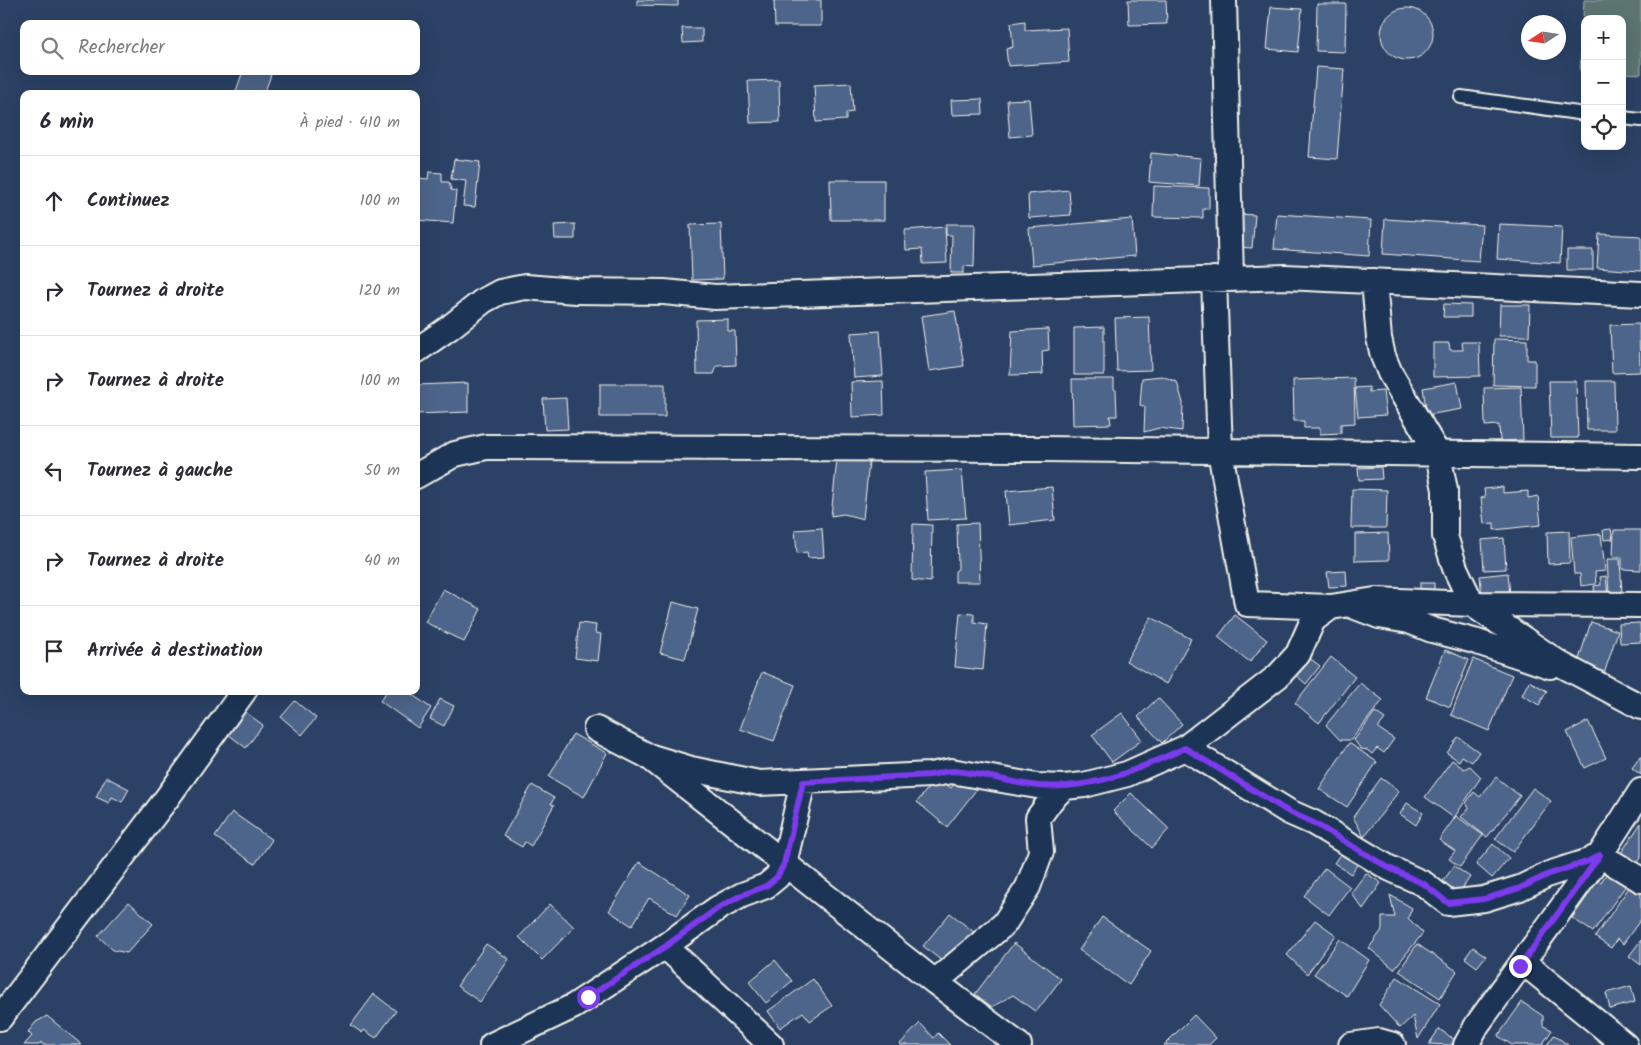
<!DOCTYPE html>
<html lang="fr">
<head>
<meta charset="utf-8">
<style>
	:root { --surface:#fff; --page:#f7f7f7; --text:#2b2b33; --muted:#7c7c81; --line:#e1e1e2 }
	body { margin:0; font-family:Kalam,sans-serif; background:var(--page); color:var(--text) }
	.controls { position:absolute; right:15px; top:15px; display:grid; overflow:hidden; border-radius:10px; box-shadow:0 5px 20px #0002 }
	.controls button { width:45px; height:45px; display:grid; place-items:center; padding:0; border:0; border-bottom:1px solid var(--line); background:var(--surface); color:var(--text); font:25px sans-serif }
	.compass { position:absolute; left:1521px; top:15px; width:45px; height:45px; border-radius:50%; background:var(--surface); box-shadow:0 5px 20px #0002; rotate:258deg }
	.stop { position:absolute; width:15px; height:15px; margin:-11px; border:4px solid #7c3aed; border-radius:50%; background:#fff }
	.stop.end { background:#7c3aed; border-color:#fff; box-shadow:0 1px 5px #0008 }
	.list { margin:0; padding:0; list-style:none }
	h2 { display:flex; justify-content:space-between; align-items:center; height:65px; margin:0; padding:0 20px; font-size:21px }
	h2 small { font-size:16px; font-weight:400; color:var(--muted) }
	.list li { display:grid; grid-template-columns:32px 1fr auto; gap:15px; align-items:center; box-sizing:border-box; height:90px; padding:0 20px; border-top:1px solid var(--line) }
	.list b { display:block; font-size:19px; white-space:nowrap }
	.list em { font-size:16px; font-style:normal; color:var(--muted) }
	.icon { flex:none; width:28px; height:28px; fill:none; stroke:currentColor; stroke-width:2; stroke-linecap:round; stroke-linejoin:round }
	.map { position:relative; flex:none; width:1641px; height:1045px; overflow:hidden }
	.search { position:absolute; background:var(--surface); box-shadow:0 5px 20px #0002; left:20px; top:20px; width:400px; height:55px; display:flex; align-items:center; gap:12px; box-sizing:border-box; padding:0 18px; border-radius:10px; color:var(--muted); font-size:19px }
	.panel { position:absolute; background:var(--surface); box-shadow:0 5px 20px #0002; left:20px; top:90px; width:400px; height:605px; border-radius:10px }
	.map>svg:first-child { display:block }
	.green { fill:#5c7470; stroke:#a8b2ac }
	.building { fill:#4e658a; stroke:#f4f1e8 }
	.lines { fill:none; stroke-linecap:round; stroke-linejoin:round }
	.lane-casing { stroke:#f4f1e8; stroke-width:16 }
	.street-casing { stroke:#f4f1e8; stroke-width:28 }
	.lane { stroke:#1d3557; stroke-width:12 }
	.street { stroke:#1d3557; stroke-width:24 }
	.route { stroke:#7c3aed; stroke-width:6 }
</style>
</head>
<body>
<div class="map">
<svg width="1641" height="1045" viewBox="0 0 1641 1045">
	<rect width="100%" height="100%" fill="#2b4266"/>
	<filter id="ink" filterUnits="userSpaceOnUse"><feTurbulence type="fractalNoise" baseFrequency=".02" numOctaves="2"/><feDisplacementMap in="SourceGraphic" scale="10" xChannelSelector="R" yChannelSelector="G"/><feConvolveMatrix kernelMatrix="1 2 1 2 8 2 1 2 1" color-interpolation-filters="sRGB"/></filter>
	<g filter="url(#ink)">
		<path class="green" d="M1584,0H1641V74L1622,73V19H1585V71H1580Z"/>
		<path class="building" d="M637,0H678V6L637,5Z
			M774,0H821V26H775Z
			M1128,0H1166L1167,24L1129,25Z
			M1317,4H1346L1345,52L1316,51Z
			M1271,7L1302,9L1298,52L1267,49Z
			M1381 34a26 26 0 1 1 52 0a26 26 0 1 1-52 0Z
			M1025,21V30L1067,28L1069,62L1008,66L1006,49L1013,47L1011,23Z
			M682,28H702V42L683,43Z
			M1316,67L1344,69L1337,159L1309,157Z
			M243,71H262L271,75L264,94H235Z
			M779,80L780,122L750,123L748,81Z
			M851,83L853,112L846,113V120L816,122L814,85Z
			M982,99L983,114L952,115L951,100Z
			M1029,99L1032,135L1010,137L1007,100Z
			M1151,153L1201,158L1199,186L1149,182Z
			M454,159L480,162L475,207L463,206L466,181L451,179Z
			M429,172L442,173V182H449L451,190L456,191L453,223L416,220L418,178L428,179Z
			M830,180H884V220H831Z
			M1154,186L1209,188V209H1203V218L1153,217Z
			M1069,190L1071,215L1029,218L1028,194Z
			M1238,214L1255,215L1252,248L1235,247Z
			M1277,214L1371,220L1369,256L1274,249Z
			M1132,219L1135,256L1032,265L1029,228Z
			M1385,219L1482,225L1479,261L1383,254Z
			M575,224V239H555L554,225Z
			M721,224L723,279L692,280L690,225Z
			M946,224H975L974,267L964,266V273H951L952,235H946Z
			M1499,224L1562,227L1560,263L1497,259Z
			M945,227L947,263L923,264L922,249L906,250L905,230Z
			M1599,234L1641,236V271L1597,268Z
			M1567,250H1593V270H1567Z
			M1444,304L1471,305V317H1443Z
			M1500,305H1530L1529,336H1499Z
			M955,311L964,366L929,371L921,316Z
			M1149,317L1151,370L1117,371L1115,318Z
			M728,319V331H735L736,365L717,366L714,374H697L696,320Z
			M1639,324L1640,372L1612,373L1610,325Z
			M1104,327V375H1074V328Z
			M1048,329L1049,350L1042,351L1043,374L1010,375L1012,331Z
			M880,331L883,376L854,378L851,333Z
			M1494,339L1527,340V360H1535V386L1493,385Z
			M1462,342H1479L1480,376L1433,377V343H1449L1450,350H1463Z
			M1162,376L1177,382L1183,403L1182,431L1159,428L1144,432L1145,407L1140,405L1142,378Z
			M1354,378L1355,423L1341,424V433L1320,434V428H1304V421H1294L1293,380Z
			M1072,379H1114V389L1116,390L1117,416H1110L1111,424L1073,425Z
			M883,381L884,415L852,417L851,382Z
			M1549,381H1576L1578,438H1551Z
			M1586,381H1614L1615,430H1587Z
			M1457,382L1462,409L1427,415L1423,388Z
			M468,383V412L416,414V385Z
			M600,384H665V417H600Z
			M1369,387V392L1383,391L1386,415L1358,417L1355,388Z
			M1521,387L1523,440L1500,441L1499,425L1485,426L1484,388Z
			M566,398L568,429L545,430L543,399Z
			M851,456L869,462L863,519L844,514L831,516L837,459Z
			M1381,467L1382,479L1359,480L1358,468Z
			M962,470L966,518L928,520L925,472Z
			M1052,487L1055,520L1009,525L1006,491Z
			M1503,487V493L1528,491V498L1538,496L1541,525L1494,530V523L1484,524L1481,498L1485,497L1484,489Z
			M1352,489L1387,490L1386,528H1351Z
			M978,523L980,582H955V571L958,569L957,524Z
			M913,524L932,525L931,582L912,580Z
			M822,528L824,557L808,558L807,552L797,553L795,530Z
			M1611,529L1613,539L1604,540L1603,530Z
			M1614,530H1641V570L1622,569V557H1613Z
			M1569,531L1570,563L1548,564L1547,532Z
			M1388,533L1389,560L1355,561V534Z
			M1601,534L1605,571L1595,572L1596,584L1581,586L1580,574H1574L1571,537Z
			M1504,538L1506,569L1484,570L1482,540Z
			M1607,559H1620L1622,593L1609,594Z
			M1346,571L1347,586L1329,587L1327,572Z
			M1508,573L1510,595L1482,597L1480,576Z
			M1606,576L1608,597L1595,598L1594,586L1601,585L1600,577Z
			M1420,583H1434V592H1420Z
			M443,589L481,609L464,642L425,622Z
			M673,602L698,609L685,659L660,653Z
			M960,613L974,614V622L987,624L983,670L955,667Z
			M1235,615L1267,640L1250,662L1218,637Z
			M1151,617L1191,639L1166,684L1126,661Z
			M1591,622L1618,631L1604,674L1577,665Z
			M579,623L596,625L595,633L601,634L598,661L575,658Z
			M1640,623L1641,642L1620,643L1619,624Z
			M1445,650L1469,660L1450,707L1426,697Z
			M1304,654L1320,666L1306,684L1291,671Z
			M1331,657L1355,677L1319,723L1295,703Z
			M1473,659L1512,675L1489,731L1451,715Z
			M762,672L795,685L774,741L740,729Z
			M1529,681L1547,691L1539,705L1522,695Z
			M1360,683L1383,700L1351,740H1340L1326,725Z
			M387,691H407L431,708L418,728L380,701Z
			M1158,698L1182,724L1162,743L1138,717Z
			M440,699L454,706L444,726L430,719Z
			M295,701L316,718L302,735L281,717Z
			M244,711L263,725L246,748L228,734Z
			M1375,712L1385,719L1378,728L1394,739L1384,753L1377,748L1372,754L1367,750L1361,749L1354,740Z
			M1122,713L1142,740L1112,762L1092,735Z
			M1588,721L1606,758L1585,768L1567,732Z
			M573,734L607,753L584,797L549,777Z
			M1458,737L1479,752L1472,762L1462,756L1459,761L1447,753Z
			M1349,743L1377,762L1347,807L1319,789Z
			M1640,757H1641V775L1632,768Z
			M1452,760L1464,769L1470,766L1481,777L1454,818L1425,797Z
			M106,777L129,789L122,802L112,797L109,803L96,797Z
			M937,777L951,788L959,777L976,790L947,827L917,802Z
			M1496,777L1520,796L1487,837L1461,817L1469,808L1466,803L1474,792L1480,797Z
			M1381,778L1399,791L1364,837L1353,817Z
			M532,785L554,798L551,804L554,805L531,846L525,842L522,847L503,836Z
			M1533,788L1551,801L1513,852L1495,839Z
			M1131,793L1169,829L1152,848L1113,811Z
			M1407,803L1423,813L1416,825L1400,814Z
			M232,812L272,840L255,864L215,837Z
			M1456,816L1483,835L1460,867L1449,859L1455,851L1439,840Z
			M1641,823V858L1637,864L1621,853Z
			M1493,844L1509,858L1492,878L1476,864Z
			M1343,850L1360,860L1351,874L1334,863Z
			M639,862L690,895L677,915L649,898L632,926L609,911Z
			M1454,866L1470,877L1459,893L1443,881Z
			M1325,868L1350,887L1329,915L1304,896Z
			M1608,871L1627,884L1593,932L1572,918L1589,894L1585,888L1591,879L1601,882Z
			M1366,873L1381,883L1363,909L1351,893Z
			M1630,886L1641,894V919L1623,944L1617,939L1611,948L1595,937Z
			M1390,895L1412,908L1408,918L1423,933L1394,969L1369,948L1382,930V917H1395Z
			M129,902L153,924L127,953L113,950L98,936Z
			M550,904L574,927L542,960L519,937Z
			M950,913L975,933L948,966L923,946Z
			M1102,917L1151,951L1129,985L1079,950Z
			M1315,920L1336,935L1307,974L1287,955Z
			M1340,939L1369,960L1347,996L1314,974Z
			M1641,940V965L1629,956Z
			M1014,943L1061,979L1036,1012L1013,995L992,1007L975,994Z
			M486,944L509,959L480,1002L457,986Z
			M1417,944L1457,971L1440,998L1399,971Z
			M1473,947L1486,956L1477,967L1465,958Z
			M775,960L792,981L766,1003L749,982Z
			M1397,977L1440,1004L1418,1039L1413,1016L1400,1028L1379,1005Z
			M813,979L832,1006L810,1021L803,1012L780,1028L768,1011Z
			M1631,986L1635,1002L1610,1009L1606,993Z
			M374,994L396,1011L376,1038L364,1030L362,1033L351,1025Z
			M1522,1002L1543,1016V1026L1552,1030L1542,1045H1512L1498,1036Z
			M1194,1015L1216,1038L1209,1045H1164Z
			M47,1016L81,1044L80,1045H43L41,1042L39,1045H24L32,1036L28,1032L36,1022Z
			M920,1023L934,1038L938,1033L950,1045H899Z
			M1439,1029L1455,1040L1451,1045L1429,1044Z
			M1554,1035L1568,1045H1547Z"/>
		<g class="lines">
			<g class="lane-casing">
				<path id="lane" d="M1461,97L1585,114
					M1622,118L1641,120"/>
			</g>
			<g class="street-casing">
				<path id="street" d="M1224,0L1231,279
					M1214,279L1220,451L1247,604L1331,607
					M1374,281L1379,338L1383,356L1390,373L1438,454L1445,490V536L1455,568L1472,604L1560,664L1641,707
					M416,351L449,328L483,301L500,292L525,287L576,291L664,292L715,297L1285,277L1641,294
					M416,476L455,454L486,447L1042,449L1641,456
					M1353,606L1379,616L1409,621L1432,630L1474,641L1550,666
					M596,729L648,756L935,982L1019,1045
					M1185,748L1289,812L1314,823L1389,868L1424,884L1448,903L1484,899L1520,888L1549,874L1589,861L1600,855L1641,880
					M648,756L691,769L759,783L930,775L951,771L1037,786L1064,787L1084,785L1127,774L1185,748L1278,676L1298,654L1313,620L1331,607L1375,600L1472,604L1641,605
					M665,946L771,1045
					M1523,962L1625,1045
					M935,982L1004,924L1028,887L1041,852L1038,818L1051,800L1064,787
					M0,1018L167,798L244,691
					M492,1045L574,1006L665,946L718,908L742,895L766,886L777,877L784,864L803,782
					M1351,1045L1379,1041L1393,1045
					M1466,1045L1477,1025L1600,855L1641,791"/>
			</g>
			<use href="#lane" class="lane"/>
			<use href="#street" class="street"/>
		</g>
	</g>
	<g class="lines" filter="url(#ink)">
		<path class="route" d="M588,997L666,946L718,908L742,895L766,886L777,877L784,864L803,782L930,775C937,774 945,771 953,771C982,773 1010,783 1039,786C1093,790 1137,770 1185,748L1289,812L1314,823L1389,868L1424,884L1448,903L1484,899L1520,888L1549,874L1589,861L1600,855L1520,966"/>
	</g>
</svg>
<div class="controls">
<button>+</button>
<button>−</button>
<button><svg class="icon" aria-label="locate" viewBox="0 0 24 24"><circle cx="12" cy="12" r="6"/><path d="M12 2v4M12 18v4M2 12h4M18 12h4"/></svg></button>
</div>
<svg class="compass" viewBox="-18 -18 36 36"><path d="M0-13l5 13h-10z" fill="#e53935"/><path d="M0 13l5-13h-10z" fill="#7c7c81"/></svg>
<div class="stop" style="left:588px;top:997px"></div>
<div class="stop end" style="left:1520px;top:966px"></div>
<div class="search"><svg class="icon" aria-label="search" viewBox="0 0 24 24"><circle cx="10" cy="10" r="6"/><path d="M15 15l6 6"/></svg>Rechercher</div>
<section class="panel">
<h2>6 min<small>À pied · 410 m</small></h2>
<ul class="list">
<li><svg class="icon" aria-label="ahead" viewBox="0 0 24 24"><path d="M12 20V5M6 11l6-6 6 6"/></svg><div><b>Continuez</b></div><em>100 m</em></li>
<li><svg class="icon" aria-label="right" viewBox="0 0 24 24"><path d="M7 20v-9h11M14 6l5 5-5 5"/></svg><div><b>Tournez à droite</b></div><em>120 m</em></li>
<li><svg class="icon" aria-label="right" viewBox="0 0 24 24"><path d="M7 20v-9h11M14 6l5 5-5 5"/></svg><div><b>Tournez à droite</b></div><em>100 m</em></li>
<li><svg class="icon" aria-label="left" viewBox="0 0 24 24"><path d="M17 20v-9H6M10 6l-5 5 5 5"/></svg><div><b>Tournez à gauche</b></div><em>50 m</em></li>
<li><svg class="icon" aria-label="right" viewBox="0 0 24 24"><path d="M7 20v-9h11M14 6l5 5-5 5"/></svg><div><b>Tournez à droite</b></div><em>40 m</em></li>
<li><svg class="icon" aria-label="arrive" viewBox="0 0 24 24"><path d="M6 21V4h12l-3 4 3 4H6"/></svg><div><b>Arrivée à destination</b></div></li>
</ul>
</section>
</div>
</body>
</html>
